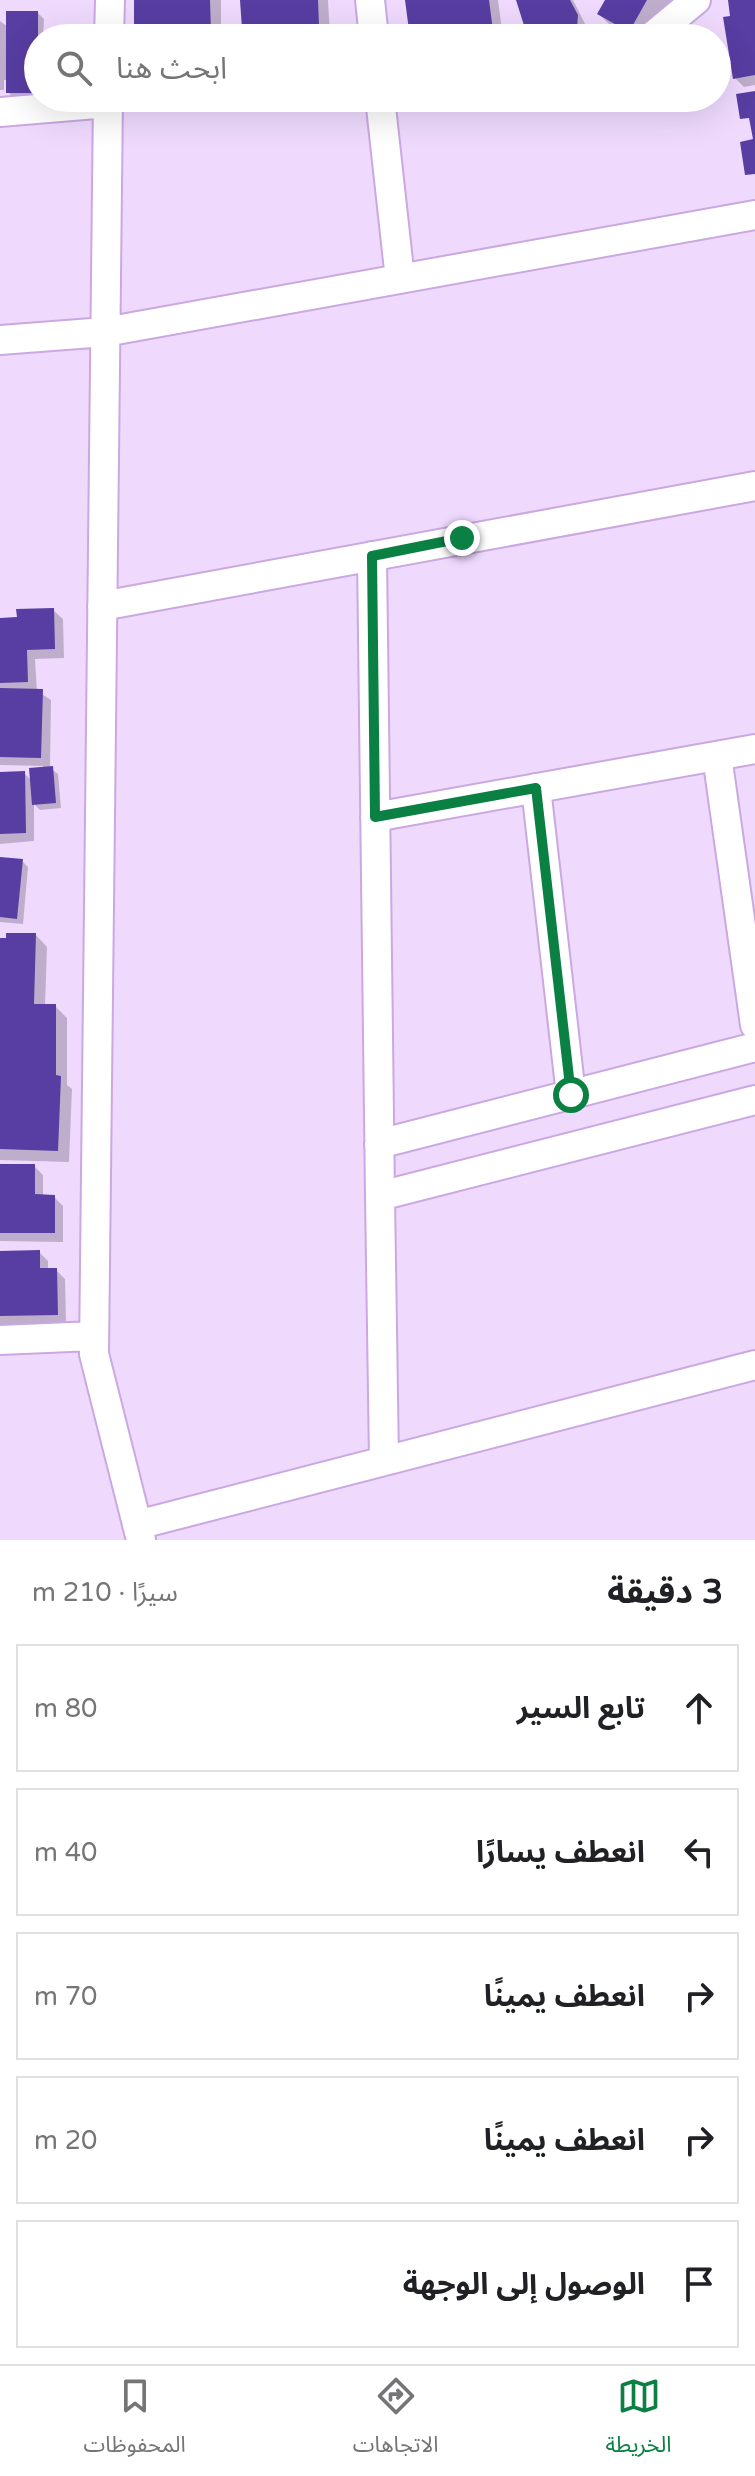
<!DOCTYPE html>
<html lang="ar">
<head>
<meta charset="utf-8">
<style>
	:root { --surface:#fff; --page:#f6f6f6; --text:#202124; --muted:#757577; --line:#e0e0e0; --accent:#0b8043 }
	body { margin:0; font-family:"Varela Round","Noto Sans Arabic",sans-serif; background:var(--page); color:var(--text); direction:rtl }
	.stop { position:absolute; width:24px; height:24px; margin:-18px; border:6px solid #0b8043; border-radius:50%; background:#fff }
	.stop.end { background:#0b8043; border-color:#fff; box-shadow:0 2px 8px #0008 }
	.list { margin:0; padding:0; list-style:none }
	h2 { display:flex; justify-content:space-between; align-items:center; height:104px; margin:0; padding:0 32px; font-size:34px }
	h2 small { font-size:26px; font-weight:400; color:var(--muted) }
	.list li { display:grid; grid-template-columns:52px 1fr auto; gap:24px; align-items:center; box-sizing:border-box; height:128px; margin:0 16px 16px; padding:0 16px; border:2px solid var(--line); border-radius:0px }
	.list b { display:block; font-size:30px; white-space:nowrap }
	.list em { font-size:26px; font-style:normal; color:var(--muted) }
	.icon { flex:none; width:44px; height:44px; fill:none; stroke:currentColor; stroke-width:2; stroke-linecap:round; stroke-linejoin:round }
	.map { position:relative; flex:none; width:755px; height:1540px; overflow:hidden; direction:ltr }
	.search { position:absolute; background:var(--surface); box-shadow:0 8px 32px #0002; left:24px; right:24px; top:24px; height:88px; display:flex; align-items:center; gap:20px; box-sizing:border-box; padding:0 28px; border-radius:44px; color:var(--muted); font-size:30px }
	.sheet { height:824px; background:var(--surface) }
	nav { display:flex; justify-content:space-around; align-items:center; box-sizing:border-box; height:112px; border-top:2px solid var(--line); background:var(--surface); font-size:22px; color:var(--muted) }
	nav a { display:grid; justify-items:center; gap:4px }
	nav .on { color:var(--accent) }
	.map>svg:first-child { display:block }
	.shadow { fill:#0003 }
	.building { fill:#583da2 }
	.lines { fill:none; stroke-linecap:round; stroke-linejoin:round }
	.street-casing { stroke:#caa8e2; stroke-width:32 }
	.street { stroke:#fff; stroke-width:28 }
	.route { stroke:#0b8043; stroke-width:10 }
</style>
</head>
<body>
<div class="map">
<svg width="755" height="1540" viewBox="0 0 755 1540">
	<rect width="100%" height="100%" fill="#efdafe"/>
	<path class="shadow" d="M135,0H221V38H142L136,32Z
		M242,0H328L330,36L254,38L244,28Z
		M407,0H498L503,38H412Z
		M518,0H573L586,26V36L533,38Z
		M607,0H684L674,18L659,10L643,38H634L611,26L599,14Z
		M730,0H755V85L744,87L735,78Z
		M38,13L44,19L43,38H38V98H14L8,92V80H4V90H0V21L8,27Z
		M53,610L63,619L64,658L35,659L37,691L51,700L50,768L58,774L61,808L40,810L34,804V841L0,844V774L24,773L32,781L43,769V766L0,765V620Z
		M0,859L22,861L28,867L23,924L0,922Z
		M36,935L47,947L45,1006H55L67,1018V1085L72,1089L69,1162L0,1160V940Z
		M0,1166H34L43,1175V1196L54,1197L63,1206V1242L0,1241Z
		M39,1252L48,1261V1270H56L65,1279L66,1324L0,1325V1253Z"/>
	<path class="building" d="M134,0H210L211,32L134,33Z
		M240,0H318L319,25L242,29Z
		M405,0H489L494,38H410Z
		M516,0H570L578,15L577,28L560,27L527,35Z
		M605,0H647L629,32L597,14Z
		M728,0H755V75L733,79L723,17L730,16Z
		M6,11H38V93H6Z
		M755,91V174L745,175L740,142L753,139L749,118L740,119L736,94Z
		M54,608L55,649L27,650L28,682L0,683V618L17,617L16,609Z
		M0,688L43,689L41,758L0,757Z
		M53,766L56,803L32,805L29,768Z
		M25,771L26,833L0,834V772Z
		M0,857L23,859L17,919L0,917Z
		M6,933H36L34,1004H56V1075L61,1076L58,1151L0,1149V938H6Z
		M0,1164H35V1194L55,1195V1233H0Z
		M40,1250V1268H57L58,1315L0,1316V1251Z"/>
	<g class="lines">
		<g class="street-casing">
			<path id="street" d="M370,0L374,38
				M109,38L110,0
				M650,38L696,0
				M108,98L94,1354L141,1540
				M380,98L400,279
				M0,112L108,103
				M0,340L105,332L755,215
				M372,556L380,1196L755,1100
				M102,606L755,486
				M717,756L755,1025
				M536,788L571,1095
				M375,817L755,749
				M379,1144L755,1047
				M380,1196L384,1461
				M0,1340L94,1336
				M137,1525L755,1365"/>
		</g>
		<use href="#street" class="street"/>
	</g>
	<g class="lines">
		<path class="route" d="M462,538L372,556L375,817L536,788L571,1095"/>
	</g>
</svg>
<div class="stop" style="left:571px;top:1095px"></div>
<div class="stop end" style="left:462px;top:538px"></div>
<div class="search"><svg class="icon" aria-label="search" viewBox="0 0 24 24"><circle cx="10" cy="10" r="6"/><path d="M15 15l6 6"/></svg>ابحث هنا</div>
</div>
<section class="sheet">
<h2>3 دقيقة<small>سيرًا · 210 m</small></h2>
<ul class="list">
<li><svg class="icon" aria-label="ahead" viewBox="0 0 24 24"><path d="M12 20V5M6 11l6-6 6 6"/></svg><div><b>تابع السير</b></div><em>80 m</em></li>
<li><svg class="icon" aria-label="left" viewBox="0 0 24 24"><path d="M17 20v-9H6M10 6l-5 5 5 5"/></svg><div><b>انعطف يسارًا</b></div><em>40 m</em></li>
<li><svg class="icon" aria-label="right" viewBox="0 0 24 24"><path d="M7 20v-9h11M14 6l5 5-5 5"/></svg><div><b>انعطف يمينًا</b></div><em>70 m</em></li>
<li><svg class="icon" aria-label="right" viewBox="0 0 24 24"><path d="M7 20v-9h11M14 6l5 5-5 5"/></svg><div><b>انعطف يمينًا</b></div><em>20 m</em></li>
<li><svg class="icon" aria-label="arrive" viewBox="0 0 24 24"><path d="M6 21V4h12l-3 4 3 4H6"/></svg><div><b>الوصول إلى الوجهة</b></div></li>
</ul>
</section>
<nav>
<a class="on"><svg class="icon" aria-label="map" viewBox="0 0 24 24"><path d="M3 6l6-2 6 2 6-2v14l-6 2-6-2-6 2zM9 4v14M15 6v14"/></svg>الخريطة</a>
<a><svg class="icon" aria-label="directions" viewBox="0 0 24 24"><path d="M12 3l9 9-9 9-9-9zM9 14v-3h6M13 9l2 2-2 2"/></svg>الاتجاهات</a>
<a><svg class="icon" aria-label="saved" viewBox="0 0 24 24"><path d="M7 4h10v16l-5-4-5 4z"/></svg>المحفوظات</a>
</nav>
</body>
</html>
